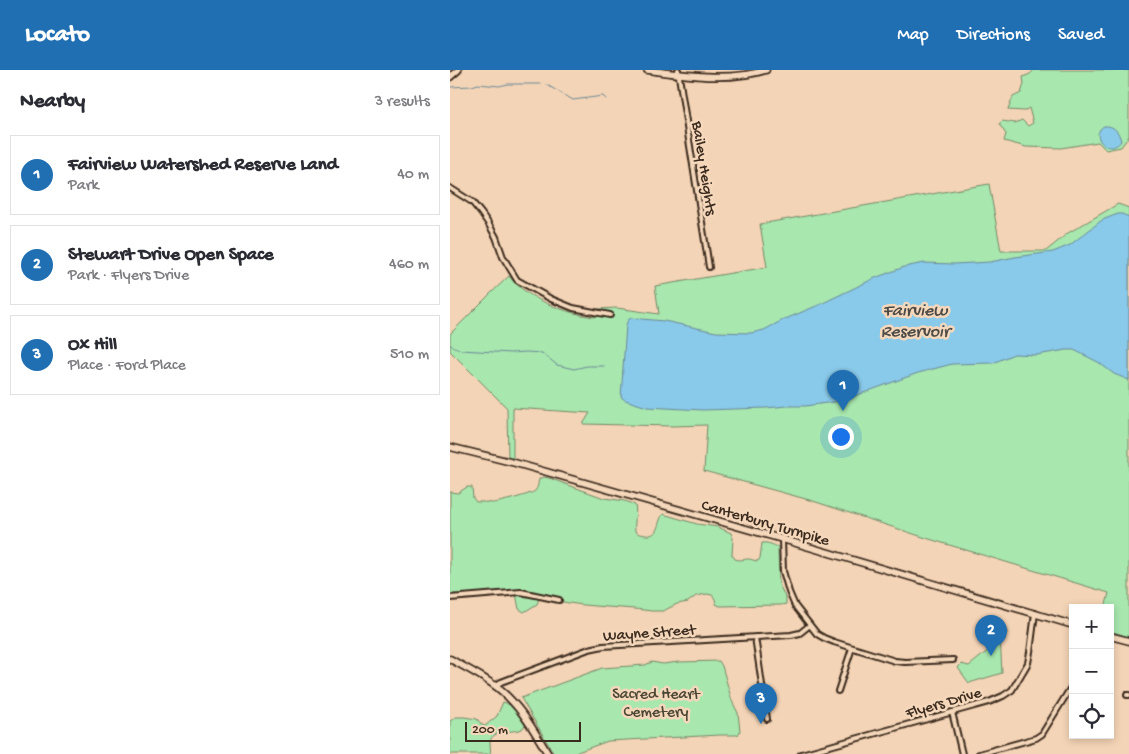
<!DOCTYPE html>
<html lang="en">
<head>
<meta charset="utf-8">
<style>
	:root { --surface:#fff; --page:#f2f2f3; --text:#2b2b33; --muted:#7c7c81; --line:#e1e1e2; --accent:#1f6fb2 }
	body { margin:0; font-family:"Gochi Hand",sans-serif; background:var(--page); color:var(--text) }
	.controls { position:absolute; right:15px; bottom:15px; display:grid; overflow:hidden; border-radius:0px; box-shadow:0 2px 8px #0003 }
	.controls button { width:45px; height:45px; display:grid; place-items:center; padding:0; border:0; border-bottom:1px solid var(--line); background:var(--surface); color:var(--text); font:25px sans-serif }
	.scale { position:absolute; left:15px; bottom:12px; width:116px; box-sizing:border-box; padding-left:5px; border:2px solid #3b2a1e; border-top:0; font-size:14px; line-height:18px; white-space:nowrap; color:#3b2a1e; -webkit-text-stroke:4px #f5d8bb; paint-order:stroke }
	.you { position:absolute; left:390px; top:366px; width:18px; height:18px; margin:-12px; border:4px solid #fff; border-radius:50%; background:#1a73e8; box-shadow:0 0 0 8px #1a73e833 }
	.badge { display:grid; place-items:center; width:32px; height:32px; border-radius:50%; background:var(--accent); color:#fff; font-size:16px; font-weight:700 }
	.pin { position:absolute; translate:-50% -41px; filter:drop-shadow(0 1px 2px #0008) }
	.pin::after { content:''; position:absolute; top:26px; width:18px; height:15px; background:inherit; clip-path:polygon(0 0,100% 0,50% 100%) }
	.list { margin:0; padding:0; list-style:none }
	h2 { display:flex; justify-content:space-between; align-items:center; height:65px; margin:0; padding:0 20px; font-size:21px }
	h2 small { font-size:16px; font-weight:400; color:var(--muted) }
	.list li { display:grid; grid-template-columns:32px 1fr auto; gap:15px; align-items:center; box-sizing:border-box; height:80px; margin:0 10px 10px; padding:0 10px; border:1px solid var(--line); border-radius:0px }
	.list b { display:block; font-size:19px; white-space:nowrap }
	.list p { margin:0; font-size:16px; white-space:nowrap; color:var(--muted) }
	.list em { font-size:16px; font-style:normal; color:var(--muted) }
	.icon { flex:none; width:28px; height:28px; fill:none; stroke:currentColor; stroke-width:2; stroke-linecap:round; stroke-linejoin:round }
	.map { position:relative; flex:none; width:679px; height:684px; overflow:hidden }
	header { display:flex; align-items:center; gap:30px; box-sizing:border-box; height:70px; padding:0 25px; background:var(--accent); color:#fff }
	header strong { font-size:24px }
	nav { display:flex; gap:28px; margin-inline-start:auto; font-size:18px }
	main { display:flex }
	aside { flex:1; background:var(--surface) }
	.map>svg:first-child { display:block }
	.green { fill:#a8e7ae; stroke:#728866 }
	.water { fill:#89c9ea; stroke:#6a8998 }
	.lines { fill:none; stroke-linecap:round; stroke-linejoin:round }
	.stream { stroke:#6a8998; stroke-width:1 }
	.street-casing { stroke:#3b2a1e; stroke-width:8 }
	.secondary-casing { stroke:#3b2a1e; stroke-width:9 }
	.street { stroke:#f5d8bb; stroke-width:4 }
	.secondary { stroke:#f5d8bb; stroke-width:5.5 }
	.labels { text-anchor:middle; stroke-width:5; stroke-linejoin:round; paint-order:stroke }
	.street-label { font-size:16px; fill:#3b2a1e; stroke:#f5d8bb }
	.park-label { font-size:16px; fill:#4b4634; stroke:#f5d8bb }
	.water-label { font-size:18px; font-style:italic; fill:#4b4a47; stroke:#f5d8bb }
</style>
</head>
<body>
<header>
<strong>Locato</strong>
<nav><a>Map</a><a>Directions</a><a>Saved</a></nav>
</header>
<main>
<aside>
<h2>Nearby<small>3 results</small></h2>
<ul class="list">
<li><span class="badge">1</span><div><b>Fairview Watershed Reserve Land</b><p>Park</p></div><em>40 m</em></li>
<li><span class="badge">2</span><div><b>Stewart Drive Open Space</b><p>Park · Flyers Drive</p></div><em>460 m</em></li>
<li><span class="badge">3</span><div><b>Ox Hill</b><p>Place · Ford Place</p></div><em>510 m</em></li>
</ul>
</aside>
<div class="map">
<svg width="679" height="684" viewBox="0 0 679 684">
	<rect width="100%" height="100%" fill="#f4d4b6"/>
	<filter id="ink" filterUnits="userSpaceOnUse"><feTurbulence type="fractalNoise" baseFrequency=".02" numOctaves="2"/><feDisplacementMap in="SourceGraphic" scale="10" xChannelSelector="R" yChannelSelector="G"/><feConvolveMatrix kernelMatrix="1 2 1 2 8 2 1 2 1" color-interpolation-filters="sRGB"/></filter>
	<g filter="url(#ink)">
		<path class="green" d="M584,0H679V66L671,77L656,80L648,72L611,78L576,77L554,71L556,64L549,54L552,51L565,53L572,50L578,56L583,53L579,38L574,41L558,40L563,27L571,23L574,14L573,7L580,4Z
			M539,114L551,181H596L618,163L668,134L679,138V567L660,561V538H655L659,523L476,468L363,431L254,401L257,355L222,356L133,354L140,343L63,338V389L58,388L57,338L0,281V264L41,223L59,206C76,229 118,244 145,247L146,239L167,238L209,244L205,216L317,197L310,154Z
			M94,407L99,408L154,428L175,431L185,435C187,443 184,452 185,461C189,465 191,464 196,465C209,467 207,452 213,444L247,454L268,457L281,463L283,468L282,485L285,489C290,491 294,489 298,489C302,489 304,491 308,491L310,488L312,473C317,472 324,475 328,477V480L329,514L336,529V534L331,535L270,536L266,534L265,529L262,525L257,524L246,526L238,532L227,534L213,541H202C167,536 127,538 93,527L89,529L87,534L74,542L69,539L66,524L62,521L20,524H0V422L8,423L17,417H22L23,428L26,432C32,431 37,433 42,433C48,433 82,424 85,421C88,418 88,413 89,409Z
			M557,560V564L550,566L552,603L519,613L508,598L511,594L519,596L540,579L539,561Z
			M269,591L272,596L282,631L288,643L290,661L288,665H270L158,671L122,684H104L71,628L152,598L195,595L202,592L213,594L229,592Z
			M53,632C63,634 69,647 75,655L72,659C63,663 42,659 40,672C40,676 41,680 40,684H0V651L6,647H14L27,649L32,655L35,656L47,646Z"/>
		<path class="water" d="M654,56C664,55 669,62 671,71C659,88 638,65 654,56Z
			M668,144H672L679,147V310L664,304L648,292L624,280H616L587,285L564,284L543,293L502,294L468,303L391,331L355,336H337L316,338L253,340L197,337L175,330L171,327L176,255L178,250L181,248L214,251L266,262L301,263L314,260L333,250L371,234L425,208L454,197L474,193L504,194L540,192L565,187L603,182L620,175L652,150Z"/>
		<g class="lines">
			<path class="stream" d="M97,15L123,30L153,26L156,29
				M0,17L22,16L28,14L49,16L58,14H91
				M0,275L11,280L61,283L76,282L92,283L107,295L124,299L137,296H154"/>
			<g class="street-casing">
				<path id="street" d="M228,0L259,197
					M0,118L22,132L31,143L38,153L46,167L53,187L67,210L101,229L123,238L160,245
					M332,469L333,501L339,522L345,536L367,564L374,568L384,572L445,591L455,592L503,590
					M0,528L71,522L109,530
					M305,567L317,649
					M45,616L51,612L139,579L153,576L341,565L350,563L360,555
					M388,621L402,578
					M677,625H679
					M502,642L512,684
					M351,684L539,632L553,626L562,620L578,593L580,582L585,543
					M529,684L586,668L592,664L623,614"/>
			</g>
			<g class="secondary-casing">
				<path id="secondary" d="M197,0C236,5 278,12 316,0
					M0,7L8,0
					M0,377L65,393L332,469L623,555
					M660,566L679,571
					M0,589C20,600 42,611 58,627C75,644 86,664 98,684"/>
			</g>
			<use href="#street" class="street"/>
			<use href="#secondary" class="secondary"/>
		</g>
	</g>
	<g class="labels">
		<g class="street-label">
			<text transform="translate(256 98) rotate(81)" y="6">Bailey Heights</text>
			<text transform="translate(316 451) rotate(16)" y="6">Canterbury Turnpike</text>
			<text transform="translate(199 561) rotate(-4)" y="6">Wayne Street</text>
			<text transform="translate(493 631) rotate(-16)" y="6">Flyers Drive</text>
		</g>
		<g class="park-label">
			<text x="206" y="628">Sacred Heart<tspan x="206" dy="18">Cemetery</tspan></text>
		</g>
		<g class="water-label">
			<text x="465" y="245">Fairview<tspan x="465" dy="21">Reservoir</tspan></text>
		</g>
	</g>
</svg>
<div class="controls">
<button>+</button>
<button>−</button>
<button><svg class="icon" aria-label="locate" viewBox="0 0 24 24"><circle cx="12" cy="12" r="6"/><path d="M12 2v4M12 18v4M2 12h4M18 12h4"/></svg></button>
</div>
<div class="scale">200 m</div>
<div class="you"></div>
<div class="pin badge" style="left:393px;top:341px">1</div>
<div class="pin badge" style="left:541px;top:586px">2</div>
<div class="pin badge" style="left:311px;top:654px">3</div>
</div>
</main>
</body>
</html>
